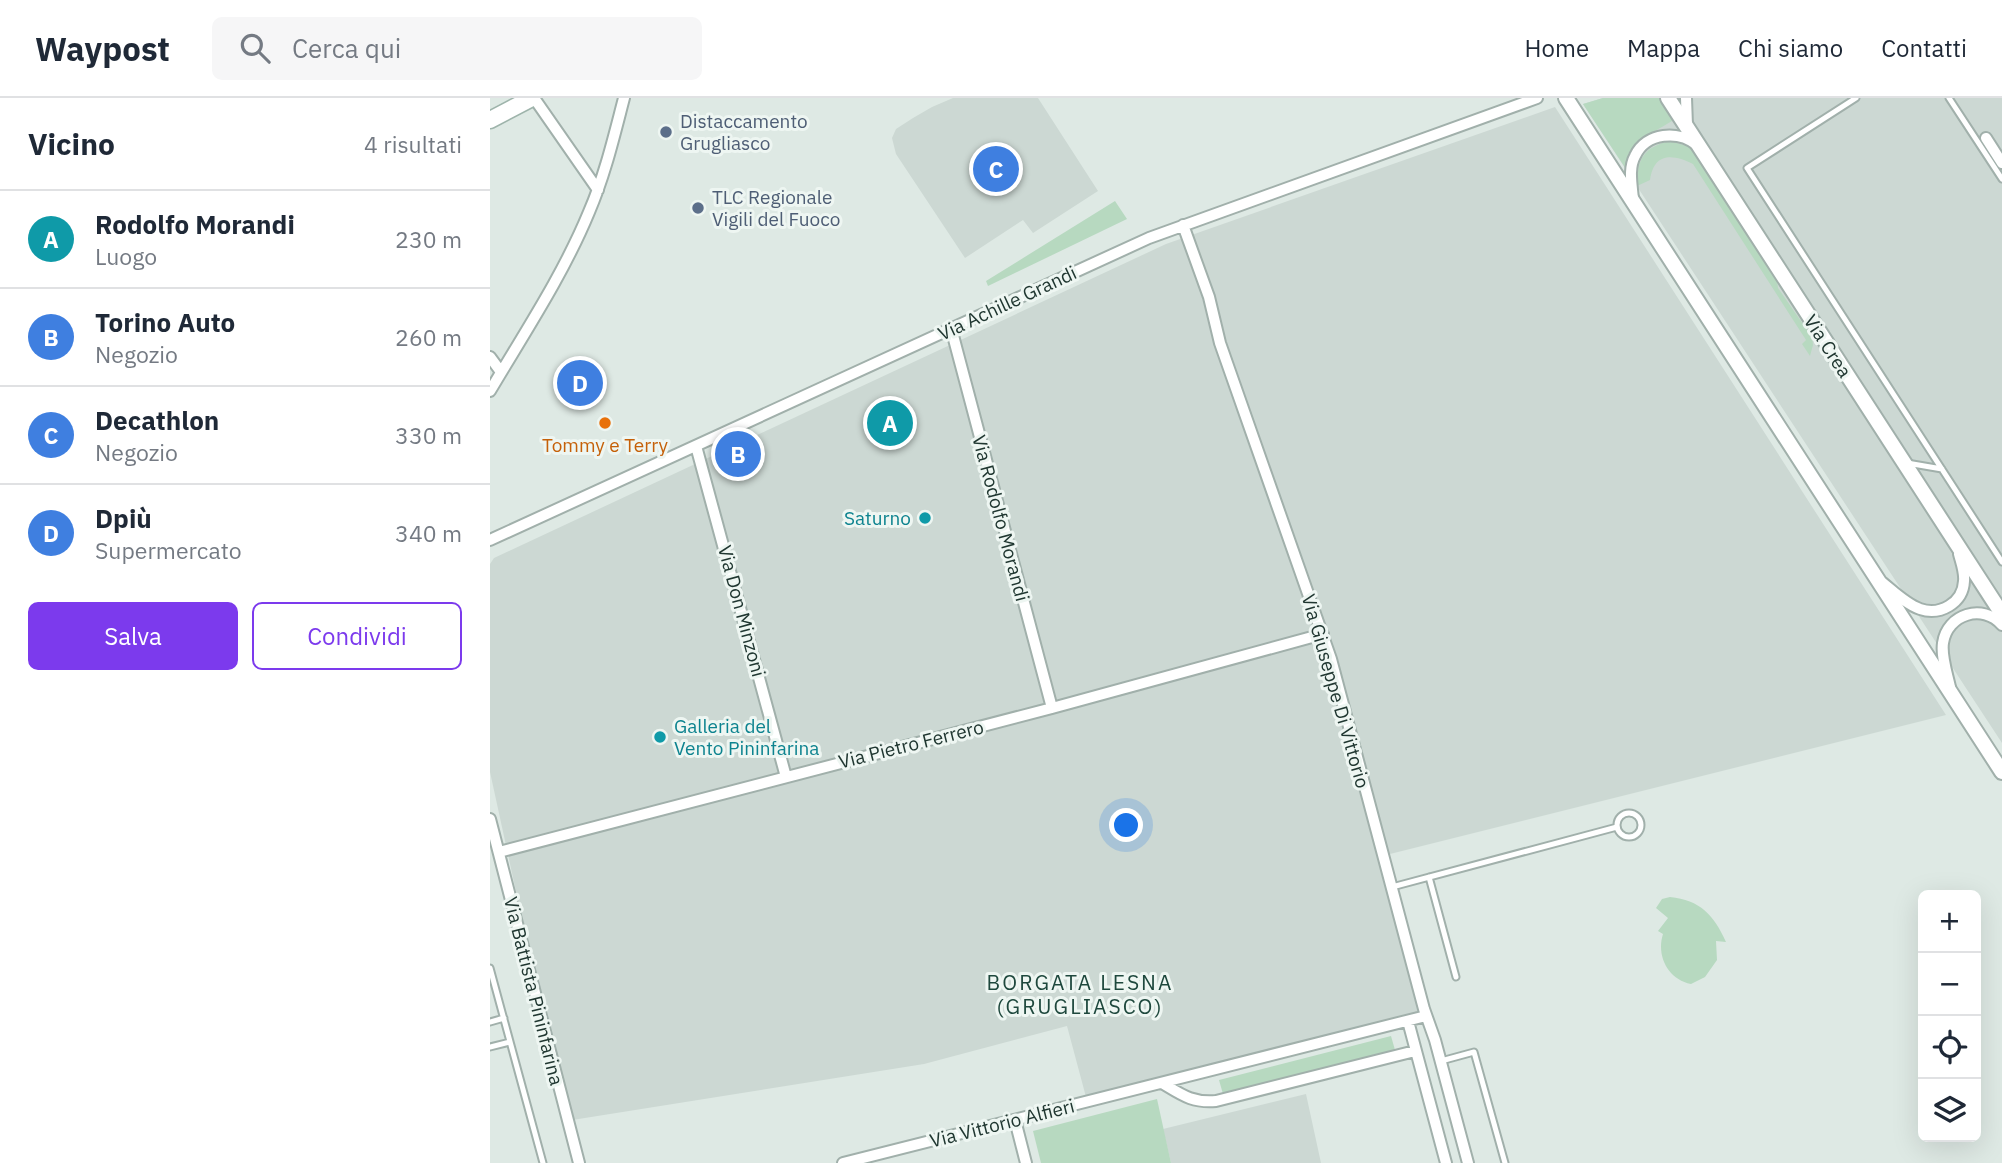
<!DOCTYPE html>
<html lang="it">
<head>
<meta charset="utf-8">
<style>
	:root { --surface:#fff; --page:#f6f6f7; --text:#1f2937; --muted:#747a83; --line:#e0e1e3; --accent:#7c3aed }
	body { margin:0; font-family:"IBM Plex Sans",sans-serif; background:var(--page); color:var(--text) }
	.controls { position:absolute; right:21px; bottom:21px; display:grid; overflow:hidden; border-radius:10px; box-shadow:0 7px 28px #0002 }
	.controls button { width:63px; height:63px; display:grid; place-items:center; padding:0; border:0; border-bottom:2px solid var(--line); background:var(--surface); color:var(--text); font:35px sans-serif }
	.you { position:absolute; left:637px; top:728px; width:24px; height:24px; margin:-18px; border:5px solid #fff; border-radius:50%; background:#1a73e8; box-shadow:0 0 0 10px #1a73e833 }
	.badge { display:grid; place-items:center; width:46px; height:46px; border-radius:50%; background:var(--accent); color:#fff; font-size:23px; font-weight:700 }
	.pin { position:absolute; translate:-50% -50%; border:4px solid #fff; box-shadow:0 2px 7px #0006 }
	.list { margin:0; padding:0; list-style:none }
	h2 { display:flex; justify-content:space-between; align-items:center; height:91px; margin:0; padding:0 28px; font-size:30px }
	h2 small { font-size:23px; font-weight:400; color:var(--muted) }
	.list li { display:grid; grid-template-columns:46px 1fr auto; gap:21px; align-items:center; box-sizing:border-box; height:98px; padding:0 28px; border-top:2px solid var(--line) }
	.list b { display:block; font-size:26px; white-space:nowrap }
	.list p { margin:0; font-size:23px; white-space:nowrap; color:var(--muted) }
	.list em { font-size:23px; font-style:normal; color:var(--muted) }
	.actions { display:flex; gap:14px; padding:21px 28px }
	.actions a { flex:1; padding:16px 0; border:2px solid var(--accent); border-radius:10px; text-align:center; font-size:24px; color:var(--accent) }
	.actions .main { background:var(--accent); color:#fff }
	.icon { flex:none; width:38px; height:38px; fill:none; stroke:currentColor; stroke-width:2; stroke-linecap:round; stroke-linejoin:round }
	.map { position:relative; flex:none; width:1512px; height:1065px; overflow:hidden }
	header { display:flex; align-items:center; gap:42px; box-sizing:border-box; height:98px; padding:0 35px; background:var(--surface); border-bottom:2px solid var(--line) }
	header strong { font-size:33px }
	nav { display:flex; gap:38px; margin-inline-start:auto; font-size:24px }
	.search { width:490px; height:63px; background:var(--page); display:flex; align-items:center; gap:18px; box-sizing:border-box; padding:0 24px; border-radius:10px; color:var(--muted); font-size:26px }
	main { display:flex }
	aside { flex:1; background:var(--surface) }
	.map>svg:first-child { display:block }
	.built { fill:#ccd8d3 }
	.green { fill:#b7d9c0 }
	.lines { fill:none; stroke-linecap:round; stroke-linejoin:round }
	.service-casing { stroke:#a1b0ab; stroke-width:9 }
	.minor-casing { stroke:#a1b0ab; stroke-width:14 }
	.tertiary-casing { stroke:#a1b0ab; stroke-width:18 }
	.secondary-casing { stroke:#9eb4ab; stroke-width:19 }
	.service { stroke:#fff; stroke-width:5 }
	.minor { stroke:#fff; stroke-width:10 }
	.tertiary { stroke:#fff; stroke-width:14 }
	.secondary { stroke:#fff; stroke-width:16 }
	.service-dot { fill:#5c6f8a; stroke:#eef6f2; stroke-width:2.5 }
	.food-dot { fill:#e8710a; stroke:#eef6f2; stroke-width:2.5 }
	.culture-dot { fill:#0f9aa8; stroke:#eef6f2; stroke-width:2.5 }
	.labels { text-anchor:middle; stroke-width:6; stroke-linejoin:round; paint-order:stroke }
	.service-label { font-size:19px; fill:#4e5e75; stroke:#eef6f2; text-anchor:start }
	.street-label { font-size:19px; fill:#203731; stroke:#eef6f2 }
	.food-label { font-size:19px; fill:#c56008; stroke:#eef6f2 }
	.culture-label { font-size:19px; fill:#0d838f; stroke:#eef6f2; text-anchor:end }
	.neighbourhood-label { font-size:21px; letter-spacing:2px; fill:#1e483d; stroke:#eef6f2 }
</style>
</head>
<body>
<header>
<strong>Waypost</strong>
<div class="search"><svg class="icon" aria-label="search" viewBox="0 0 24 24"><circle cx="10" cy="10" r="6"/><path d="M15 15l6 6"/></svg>Cerca qui</div>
<nav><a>Home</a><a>Mappa</a><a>Chi siamo</a><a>Contatti</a></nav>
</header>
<main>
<aside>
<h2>Vicino<small>4 risultati</small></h2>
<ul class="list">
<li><span class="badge" style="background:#0f9aa8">A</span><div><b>Rodolfo Morandi</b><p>Luogo</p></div><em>230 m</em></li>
<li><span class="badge" style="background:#3f7fe0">B</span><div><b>Torino Auto</b><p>Negozio</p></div><em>260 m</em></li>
<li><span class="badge" style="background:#3f7fe0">C</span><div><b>Decathlon</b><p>Negozio</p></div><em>330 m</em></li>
<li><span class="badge" style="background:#3f7fe0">D</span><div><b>Dpiù</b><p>Supermercato</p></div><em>340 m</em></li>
</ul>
<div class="actions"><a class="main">Salva</a><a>Condividi</a></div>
</aside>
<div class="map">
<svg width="1512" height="1065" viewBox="0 0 1512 1065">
	<rect width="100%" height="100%" fill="#dee9e4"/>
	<path class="built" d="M463,0H548L608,93L543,135L533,122L475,160L406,56L402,40L406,31L423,20L442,9Z
		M1113,0H1512V645L1093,6Z
		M1065,9L1456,617L892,758L933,913L596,999L577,928L434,966L76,1023L0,674V466L4,460L676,146Z
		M816,996L831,1065H681L673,1031Z"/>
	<path class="green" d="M1113,0H1172L1185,21C1164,35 1138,43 1136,71L1093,6Z
		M1180,43L1207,51L1286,176L1288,190L1322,239L1323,247L1320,258L1312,246L1316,242L1203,66C1183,56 1164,54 1160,82L1147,88C1147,62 1153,49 1180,43Z
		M625,103L637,121L498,188L496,183Z
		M1180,799C1210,802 1224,817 1236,844L1226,843L1227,862L1215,879L1201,886C1178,881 1166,858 1173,836L1168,833L1178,820L1166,810L1172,801Z
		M901,938L905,952L733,996L729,982Z
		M667,1001L681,1065H551L543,1033Z"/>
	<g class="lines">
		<g class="service-casing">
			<path id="service" d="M1366,0L1257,70L1512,464
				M1459,0L1512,81
				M1417,365L1452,371
				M1127 727a12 12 0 1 1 24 0a12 12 0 1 1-24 0Z
				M939,779L966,879
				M902,789L1127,729
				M0,870L53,1065
				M0,924L14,920
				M0,949L20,944
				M951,963L984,954L1015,1065"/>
		</g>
		<g class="minor-casing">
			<path id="minor" d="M44,0L108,92
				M1196,0L1197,27
				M1496,40L1512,65
				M1143,102C1142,87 1138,71 1145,58C1156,34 1189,32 1207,47
				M693,127L719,199L730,245L841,561L934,911L945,942L978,1065
				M461,230L562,610
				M0,259L11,274
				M0,293C35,234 73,177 99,114C115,77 124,38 134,0
				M206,348L296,679
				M0,442L659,140L1047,0
				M1393,485C1404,494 1416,506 1430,511C1450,518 1473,505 1474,483C1475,474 1471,464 1469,456
				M1460,589C1457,575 1451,558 1453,545C1457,516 1493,505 1512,527
				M0,721L89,1065
				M9,754L562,610L833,536
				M918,923L956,1065
				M672,985C692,997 702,1005 726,1003L925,953
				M525,1022L536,1065
				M353,1065L936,918"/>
		</g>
		<g class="tertiary-casing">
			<path id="tertiary" d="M1076,0L1512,674
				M1178,0L1512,516"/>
		</g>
		<g class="secondary-casing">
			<path id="secondary" d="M0,22L42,0"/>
		</g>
		<use href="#service" class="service"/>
		<use href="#minor" class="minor"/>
		<use href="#tertiary" class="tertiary"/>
		<use href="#secondary" class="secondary"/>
	</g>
	<g class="service-dot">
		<circle cx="176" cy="34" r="7"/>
		<circle cx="208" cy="110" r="7"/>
	</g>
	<circle class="food-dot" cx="115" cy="325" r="7"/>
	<g class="culture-dot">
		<circle cx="435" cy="420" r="7"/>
		<circle cx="170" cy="639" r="7"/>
	</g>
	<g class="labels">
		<g class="service-label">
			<text x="190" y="30">Distaccamento<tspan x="190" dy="22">Grugliasco</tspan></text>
			<text x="222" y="106">TLC Regionale<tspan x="222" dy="22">Vigili del Fuoco</tspan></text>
		</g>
		<g class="street-label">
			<text transform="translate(517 205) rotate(-25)" y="7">Via Achille Grandi</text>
			<text transform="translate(1338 248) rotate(57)" y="7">Via Crea</text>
			<text transform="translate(511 420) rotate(75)" y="7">Via Rodolfo Morandi</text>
			<text transform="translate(252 513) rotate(75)" y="7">Via Don Minzoni</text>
			<text transform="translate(846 593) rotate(74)" y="7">Via Giuseppe Di Vittorio</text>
			<text transform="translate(421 646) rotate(-14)" y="7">Via Pietro Ferrero</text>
			<text transform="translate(44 893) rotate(76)" y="7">Via Battista Pininfarina</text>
			<text transform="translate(512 1025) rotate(-14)" y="7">Via Vittorio Alfieri</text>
		</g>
		<g class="food-label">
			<text x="115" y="354">Tommy e Terry</text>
		</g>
		<g class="culture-label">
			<text x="421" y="427">Saturno</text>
			<text x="184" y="635" text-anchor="start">Galleria del<tspan x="184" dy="22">Vento Pininfarina</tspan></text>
		</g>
		<g class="neighbourhood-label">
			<text x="590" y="892">BORGATA LESNA<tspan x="590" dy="24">(GRUGLIASCO)</tspan></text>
		</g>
	</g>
</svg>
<div class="controls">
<button>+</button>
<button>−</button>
<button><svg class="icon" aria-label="locate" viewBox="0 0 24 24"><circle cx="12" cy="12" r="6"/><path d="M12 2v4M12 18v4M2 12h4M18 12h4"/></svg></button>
<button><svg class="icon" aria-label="layers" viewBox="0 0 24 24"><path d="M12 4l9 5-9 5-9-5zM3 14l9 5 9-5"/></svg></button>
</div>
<div class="you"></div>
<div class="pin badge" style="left:400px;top:325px;background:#0f9aa8">A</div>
<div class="pin badge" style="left:248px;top:356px;background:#3f7fe0">B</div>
<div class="pin badge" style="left:506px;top:71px;background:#3f7fe0">C</div>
<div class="pin badge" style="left:90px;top:285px;background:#3f7fe0">D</div>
</div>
</main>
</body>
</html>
